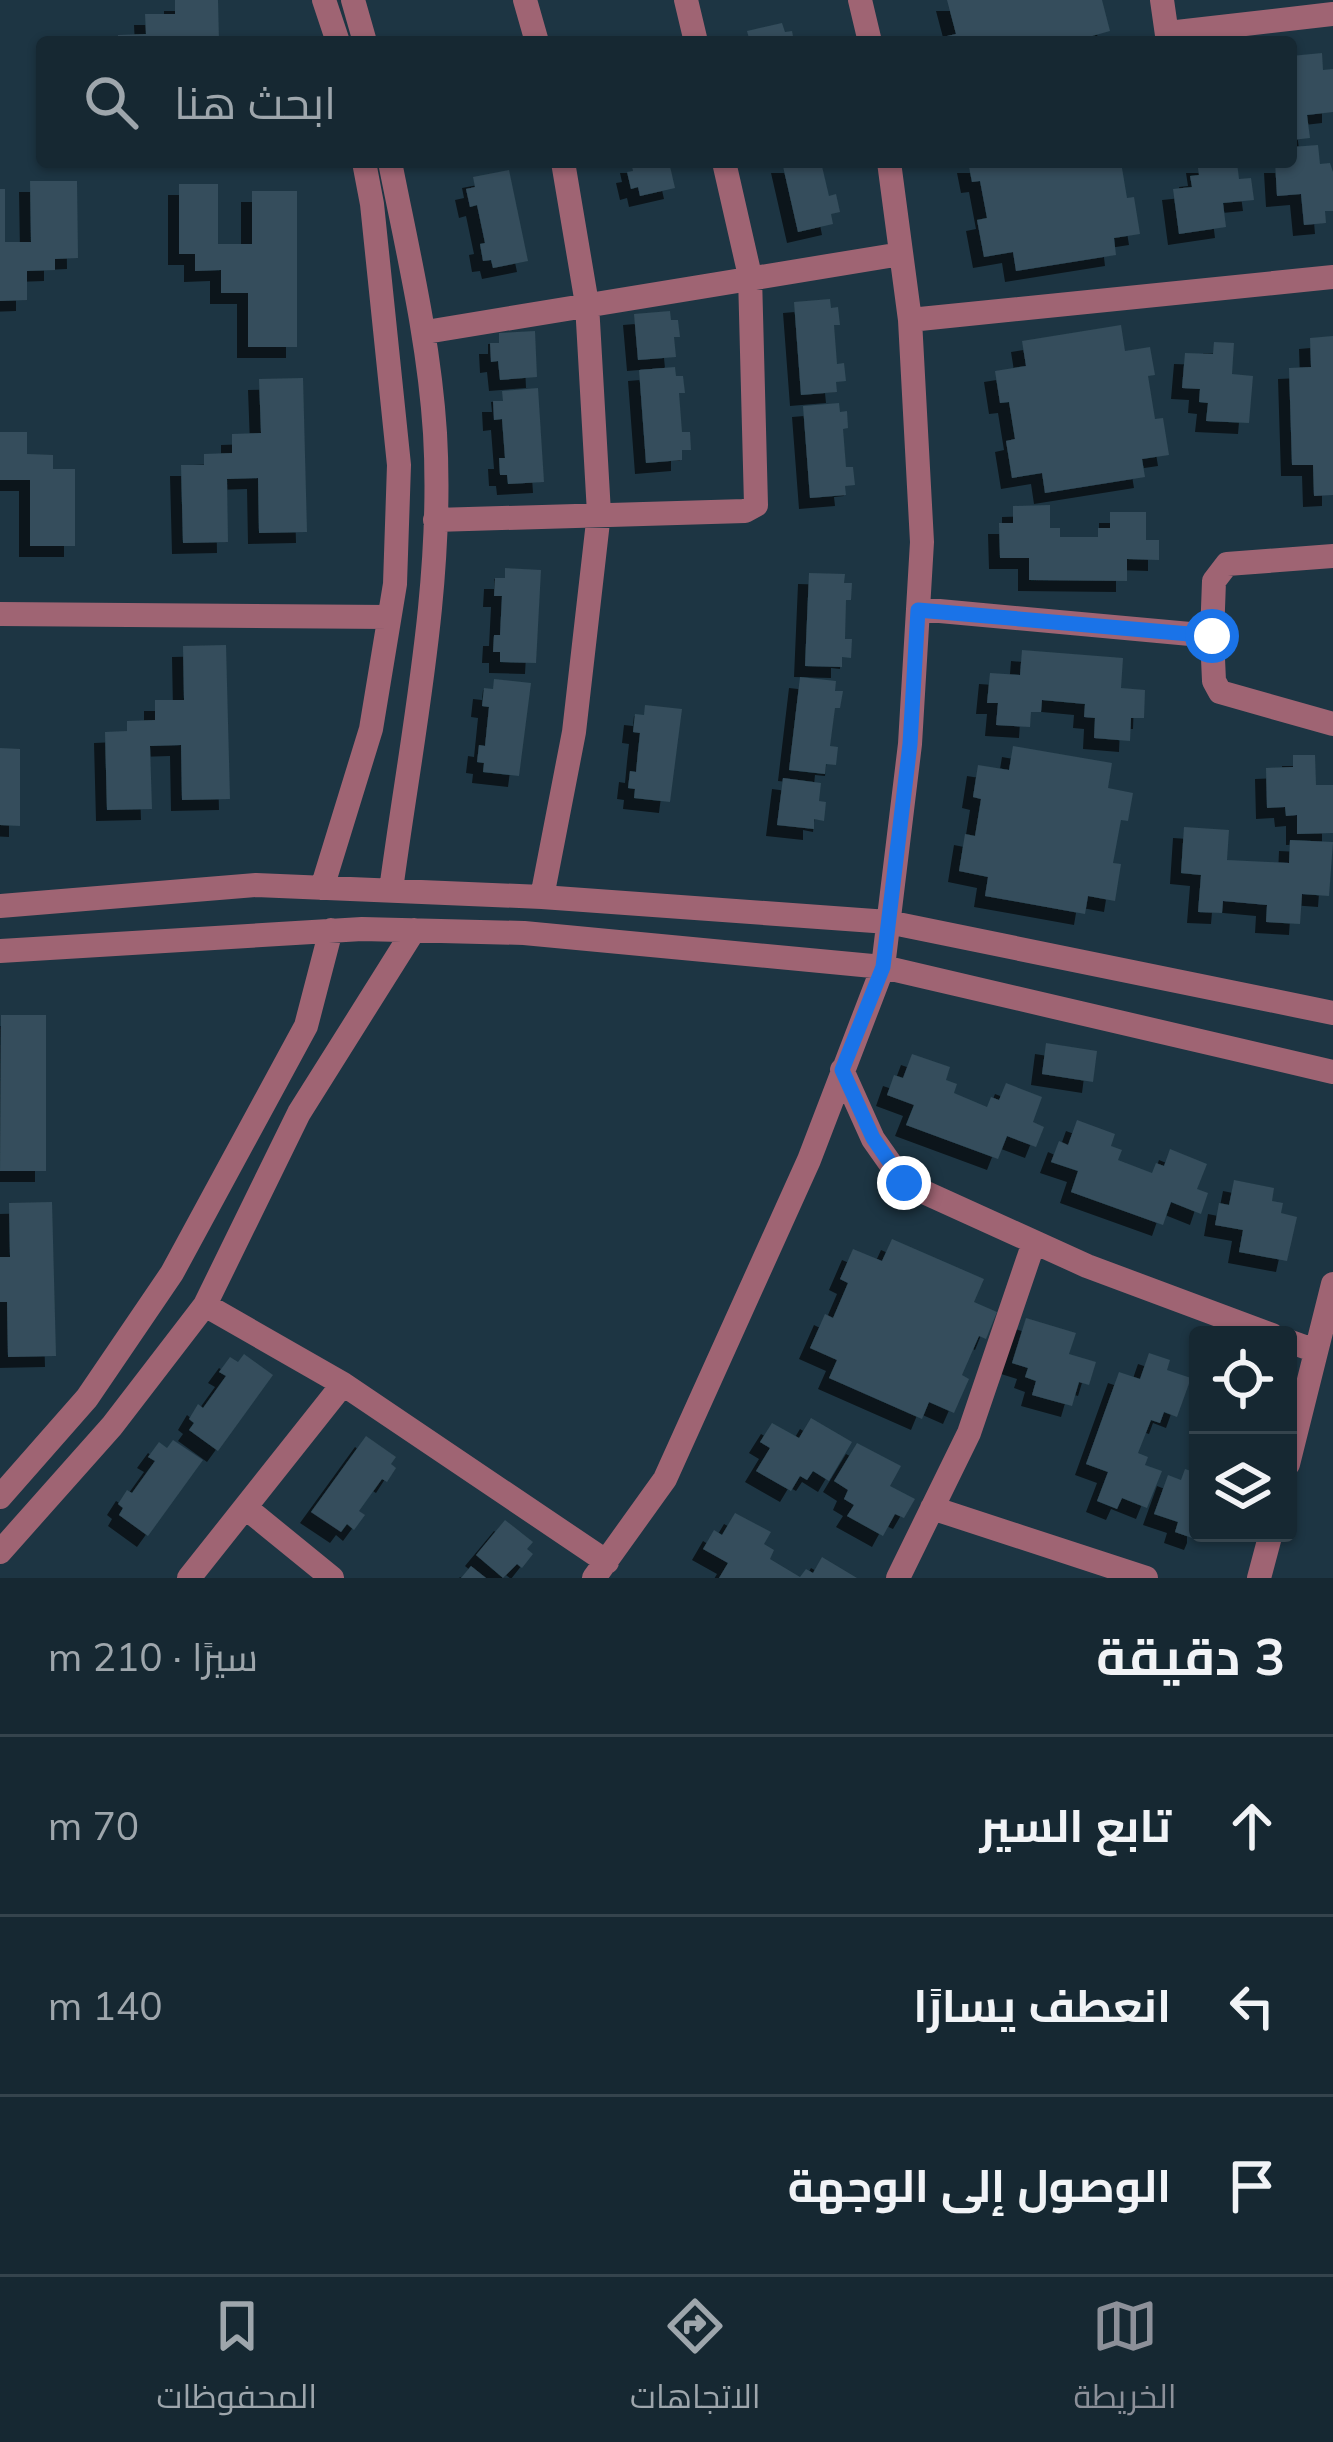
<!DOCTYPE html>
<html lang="ar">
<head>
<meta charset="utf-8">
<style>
	:root { --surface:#162832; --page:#1f303a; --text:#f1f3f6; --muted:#9ea6ac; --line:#35444d; --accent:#8c9099 }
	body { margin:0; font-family:Mulish,Cairo,sans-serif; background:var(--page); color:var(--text); direction:rtl }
	.controls { position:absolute; right:36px; bottom:36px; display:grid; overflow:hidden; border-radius:12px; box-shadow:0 3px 9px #0004 }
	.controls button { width:108px; height:108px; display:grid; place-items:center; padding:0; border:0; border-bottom:3px solid var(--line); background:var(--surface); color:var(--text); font:60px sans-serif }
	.stop { position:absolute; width:36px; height:36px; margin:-27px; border:9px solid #1a73e8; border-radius:50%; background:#fff }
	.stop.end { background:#1a73e8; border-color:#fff; box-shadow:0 3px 12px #0008 }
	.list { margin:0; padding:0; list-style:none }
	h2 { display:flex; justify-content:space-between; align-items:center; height:156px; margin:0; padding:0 48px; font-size:51px }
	h2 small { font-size:39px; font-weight:400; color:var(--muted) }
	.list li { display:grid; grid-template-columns:78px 1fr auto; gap:36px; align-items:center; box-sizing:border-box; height:180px; padding:0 48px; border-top:3px solid var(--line) }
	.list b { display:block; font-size:45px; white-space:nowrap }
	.list em { font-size:39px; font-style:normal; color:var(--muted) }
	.icon { flex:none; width:66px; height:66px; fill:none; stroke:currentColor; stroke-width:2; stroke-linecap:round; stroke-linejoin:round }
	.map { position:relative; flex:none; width:1333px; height:1578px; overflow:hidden; direction:ltr }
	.search { position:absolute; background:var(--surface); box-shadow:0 3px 9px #0004; left:36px; right:36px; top:36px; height:132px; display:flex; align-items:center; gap:30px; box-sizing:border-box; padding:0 42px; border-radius:12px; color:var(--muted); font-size:45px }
	.sheet { height:696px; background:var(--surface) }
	nav { display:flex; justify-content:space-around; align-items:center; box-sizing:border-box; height:168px; border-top:3px solid var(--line); background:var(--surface); font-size:33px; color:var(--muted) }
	nav a { display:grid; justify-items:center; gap:6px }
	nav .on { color:var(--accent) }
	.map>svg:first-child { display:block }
	.building { fill:#344d5b; filter:url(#shadow) }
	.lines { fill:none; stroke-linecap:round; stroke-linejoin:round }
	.minor { stroke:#9f6473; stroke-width:24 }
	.route { stroke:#1a73e8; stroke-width:15 }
</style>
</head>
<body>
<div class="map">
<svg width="1333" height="1578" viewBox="0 0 1333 1578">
	<defs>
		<filter id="shadow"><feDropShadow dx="-11" dy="11" stdDeviation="0" flood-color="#0009"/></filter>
	</defs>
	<rect width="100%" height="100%" fill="#1d3543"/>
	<path class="building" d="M175,0H218L219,42H118V35L146,34L145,14H175Z
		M947,0H1102L1110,31L1085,38L1086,42H949L947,36L956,34Z
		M782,23L785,32L792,31L794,42H750L747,31Z
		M1322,53L1323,70L1333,69V112L1307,115L1310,138L1291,140V56Z
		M1318,145L1320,164L1330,163L1333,172V211H1325L1326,223L1304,225L1301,194L1277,196L1275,162H1291V147Z
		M631,162H669L675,188L640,196L638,187L631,189L627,172L633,171Z
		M782,162H821L829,196L836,194L840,212L831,214L833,224L798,232Z
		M968,162H1121L1127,198L1134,197L1140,234L1114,238L1116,255L1016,271L1013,252L984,257L977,220L987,218L980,181L972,182Z
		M1197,162H1237L1239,179L1251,178L1254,200L1223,203L1226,227L1179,234L1173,189L1192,187L1190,176L1199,175Z
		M509,170L528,261L493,268L491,260L483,261L480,244L485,243L477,205L470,207L466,189L475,187L473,177Z
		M30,181H77L78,258L55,259V270L27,271V300L0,301V189H5V242H31Z
		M179,184H218V244H252V191H297V347H248V293H221V270L195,271V254H179Z
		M830,299L831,308L838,307L840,325H834L837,364L844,363L846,381L836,382L837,392L801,395L794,302Z
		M670,311L671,320H678L680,337H674L676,357L638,360L634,314Z
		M1121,325L1125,351L1150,347L1155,375L1148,376L1155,419L1163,418L1169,455L1142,459L1145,477L1045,493L1042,473L1012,478L1006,441L1015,439L1009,402L1000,403L995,371L1026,366L1022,341Z
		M535,331L537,377L500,380L498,361L491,362L490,343H499V333Z
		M1333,336V495L1314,496L1313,465H1292L1289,368L1311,367L1310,338Z
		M1214,342L1234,343L1232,374L1253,376L1249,423L1206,421L1208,403L1199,402L1200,389L1182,388L1185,353L1213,354Z
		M675,367L676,376H683L685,393H679L682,432H690L691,450H682V460L646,463L639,370Z
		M303,378L307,532L259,533L258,478L227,479L228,542L183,543L181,465H204V454L232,453V434L261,433L259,379Z
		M538,388L544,482L508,484L507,475H500L499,458H505L502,419L494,420L493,401H503L502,391Z
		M839,403L840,412L847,411L848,428L843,429L846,467H853L855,485L845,486L846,495L810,498L803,406Z
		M0,432H27V454L53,455V469H75V546H30V480H0Z
		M1050,505V528H1060V537H1098V528H1110V512H1146V540H1159V560L1127,559V581L1029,580V558H1000L999,523H1013V506Z
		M505,568L541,570L536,663L500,662V652H493L494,635H500L502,596H494L495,578H505Z
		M809,573L845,574L844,583H852L851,600H846L845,639H852L851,658L842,657V667L805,666Z
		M226,645L230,799L182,800L181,745L150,746L152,809L107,810L105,732L127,731V721L155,720V700H184L183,646Z
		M1022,650L1123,658L1121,688L1145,690L1144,718H1131L1130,741L1094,738L1095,718L1084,717L1085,704L1042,700L1041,712H1031L1030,727L996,725L998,703H987L990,673L1020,675Z
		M800,677L836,681L835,691H843L840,708H835L830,746L838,747L836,765L826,764L825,774L789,770Z
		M494,679L531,683L519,776L483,772L484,763L477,762L479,745L485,746L489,707L482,706L484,688L493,689Z
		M645,705L682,709L670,802L634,798L635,789L628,788L630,771L636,772L638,751L640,733L633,732L635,714L644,715Z
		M1013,746L1112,763L1108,788L1133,793L1128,821L1121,820L1113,863L1121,864L1115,901L1088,896L1085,914L985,896L988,877L959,871L965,834L975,836L981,799L973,797L978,765L1009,770Z
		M0,748L20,749V826L0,825Z
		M1293,755H1315L1316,785H1333V833L1297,834V815L1286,816L1285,807L1267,808L1266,768L1293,767Z
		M783,778L821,783L819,801L826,802L824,821L814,819V829L777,825Z
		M1184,827L1229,830L1227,860L1289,863L1290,840L1333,842L1329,896L1302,894L1300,924L1266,922L1267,905L1223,901L1222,913L1198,912L1201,875L1181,873Z
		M1,1015H46V1171H0Z
		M1046,1043L1097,1051L1093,1082L1042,1074Z
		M912,1054L950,1067L946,1080L957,1084L954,1093L987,1107L991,1097L999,1100L1006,1083L1042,1097L1033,1122L1044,1127L1036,1147L1007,1136L998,1159L906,1125L914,1105L887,1095L894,1075L903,1078Z
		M1077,1120L1115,1134L1111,1146L1122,1150L1118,1160L1152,1173L1156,1163L1164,1166L1170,1149L1207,1164L1197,1189L1208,1193L1201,1214L1171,1202L1163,1225L1071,1192L1078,1171L1051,1162L1059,1141L1068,1145Z
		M1234,1180L1274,1188L1272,1201L1283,1203L1281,1213L1297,1217L1287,1261L1239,1252L1243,1230L1215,1225L1219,1203L1229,1205Z
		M52,1202L56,1356L8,1357L7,1302H0V1257H10L9,1203Z
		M892,1239L984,1279L974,1302L997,1312L986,1339L979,1336L962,1375L969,1379L954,1413L929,1402L922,1419L829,1378L837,1360L810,1348L825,1314L833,1318L848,1283L840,1279L853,1249L882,1261Z
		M1026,1318L1076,1333L1069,1354L1096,1362L1089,1385L1079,1382L1072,1406L1032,1395L1036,1381L1025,1377L1028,1368L1012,1363Z
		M1149,1353L1170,1360L1167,1370L1191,1378L1177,1417L1164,1412L1160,1423L1151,1420L1138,1453L1148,1457L1145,1465L1162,1471L1147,1508L1122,1498L1117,1509L1097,1501L1108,1472L1086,1464L1119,1372L1140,1379Z
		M244,1354L273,1375L218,1451L189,1430L194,1423L189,1419L198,1404L203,1408L226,1376L219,1372L230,1357L238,1362Z
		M811,1418L852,1442L829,1481L813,1471L807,1480L800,1476L791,1491L756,1471L770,1448L760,1442L772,1423L799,1438Z
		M366,1436L396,1457L391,1464L396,1468L387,1482L382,1479L359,1511L365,1515L354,1530L347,1524L341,1532L311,1512Z
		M173,1440L203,1460L148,1536L119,1515L123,1508L118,1504L127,1490L132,1493L155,1461L148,1457L159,1442L167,1448Z
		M857,1443L901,1466L890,1486L915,1499L904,1518L895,1514L883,1536L847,1516L854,1505L844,1499L848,1490L834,1481Z
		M1198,1464V1532L1195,1539L1175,1532L1178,1522L1154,1514L1168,1475L1181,1480L1185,1469L1194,1472Z
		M735,1513L771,1532L764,1544L774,1550L770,1559L800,1577L806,1569L813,1573L822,1557L857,1578H719L728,1563L703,1549L714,1530L722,1535Z
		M505,1520L533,1542L527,1549L533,1554L522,1568L517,1564L503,1578L476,1555Z
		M471,1566L486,1578H461Z"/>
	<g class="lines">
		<path class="minor" d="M324,0L338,42
			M353,0L365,42
			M525,0L537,42
			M686,0L696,42
			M860,0L870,42
			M1162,0L1168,42
			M1168,33L1333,14
			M390,162C408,253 429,340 435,433C444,586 411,739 391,890
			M910,320L1333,277
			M426,332L901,254
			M435,520L745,511L756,505L750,276L724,162
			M918,609L1212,636L1214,681L1220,692L1333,724
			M0,614L389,617
			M1212,636L1214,581L1227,564L1333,556
			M322,888L371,729L395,584L399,465L372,204L364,162
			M542,897L574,732L599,513L587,304L563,162
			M0,906L256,885L542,897L888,922L1333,1013
			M0,951L362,929L524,933L883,967L1333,1072
			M842,1070L873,1139L904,1183L1087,1266L1272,1335
			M1288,1341L1316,1351
			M343,1384L607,1562
			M1288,1464L1333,1284
			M0,1497L87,1398L172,1273L306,1026L331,930
			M246,1508L332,1578
			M932,1508L1146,1578
			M0,1552L112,1426L205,1305L299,1113L414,930
			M189,1578L343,1384L205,1305
			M594,1578L665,1479L809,1160L883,967L910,744L922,542L910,320L889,162
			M898,1578L969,1433L1034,1242
			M1259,1578L1271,1533"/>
	</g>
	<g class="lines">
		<path class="route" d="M904,1183L873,1138L842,1070L883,967L910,744L918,610L1212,636"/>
	</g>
</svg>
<div class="controls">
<button><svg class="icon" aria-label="locate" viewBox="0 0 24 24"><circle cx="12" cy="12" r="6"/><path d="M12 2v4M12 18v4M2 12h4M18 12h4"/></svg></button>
<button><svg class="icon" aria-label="layers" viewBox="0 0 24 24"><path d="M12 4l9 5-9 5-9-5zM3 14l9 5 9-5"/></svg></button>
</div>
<div class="stop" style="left:1212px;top:636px"></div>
<div class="stop end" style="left:904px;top:1183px"></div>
<div class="search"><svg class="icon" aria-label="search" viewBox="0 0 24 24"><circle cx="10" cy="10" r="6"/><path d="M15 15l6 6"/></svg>ابحث هنا</div>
</div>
<section class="sheet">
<h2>3 دقيقة<small>سيرًا · 210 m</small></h2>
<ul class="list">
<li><svg class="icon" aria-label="ahead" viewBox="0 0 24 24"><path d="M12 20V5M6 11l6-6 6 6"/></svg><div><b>تابع السير</b></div><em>70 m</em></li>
<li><svg class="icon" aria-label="left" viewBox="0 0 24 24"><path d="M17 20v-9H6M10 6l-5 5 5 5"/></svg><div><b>انعطف يسارًا</b></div><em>140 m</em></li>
<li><svg class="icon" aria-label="arrive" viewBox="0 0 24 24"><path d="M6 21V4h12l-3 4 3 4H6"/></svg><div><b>الوصول إلى الوجهة</b></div></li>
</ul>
</section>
<nav>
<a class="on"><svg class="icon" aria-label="map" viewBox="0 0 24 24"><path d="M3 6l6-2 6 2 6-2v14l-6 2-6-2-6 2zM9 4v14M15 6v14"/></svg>الخريطة</a>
<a><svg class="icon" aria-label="directions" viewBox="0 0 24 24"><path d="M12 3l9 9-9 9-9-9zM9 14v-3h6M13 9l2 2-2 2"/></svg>الاتجاهات</a>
<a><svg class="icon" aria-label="saved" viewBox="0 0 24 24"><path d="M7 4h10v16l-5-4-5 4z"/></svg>المحفوظات</a>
</nav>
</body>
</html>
